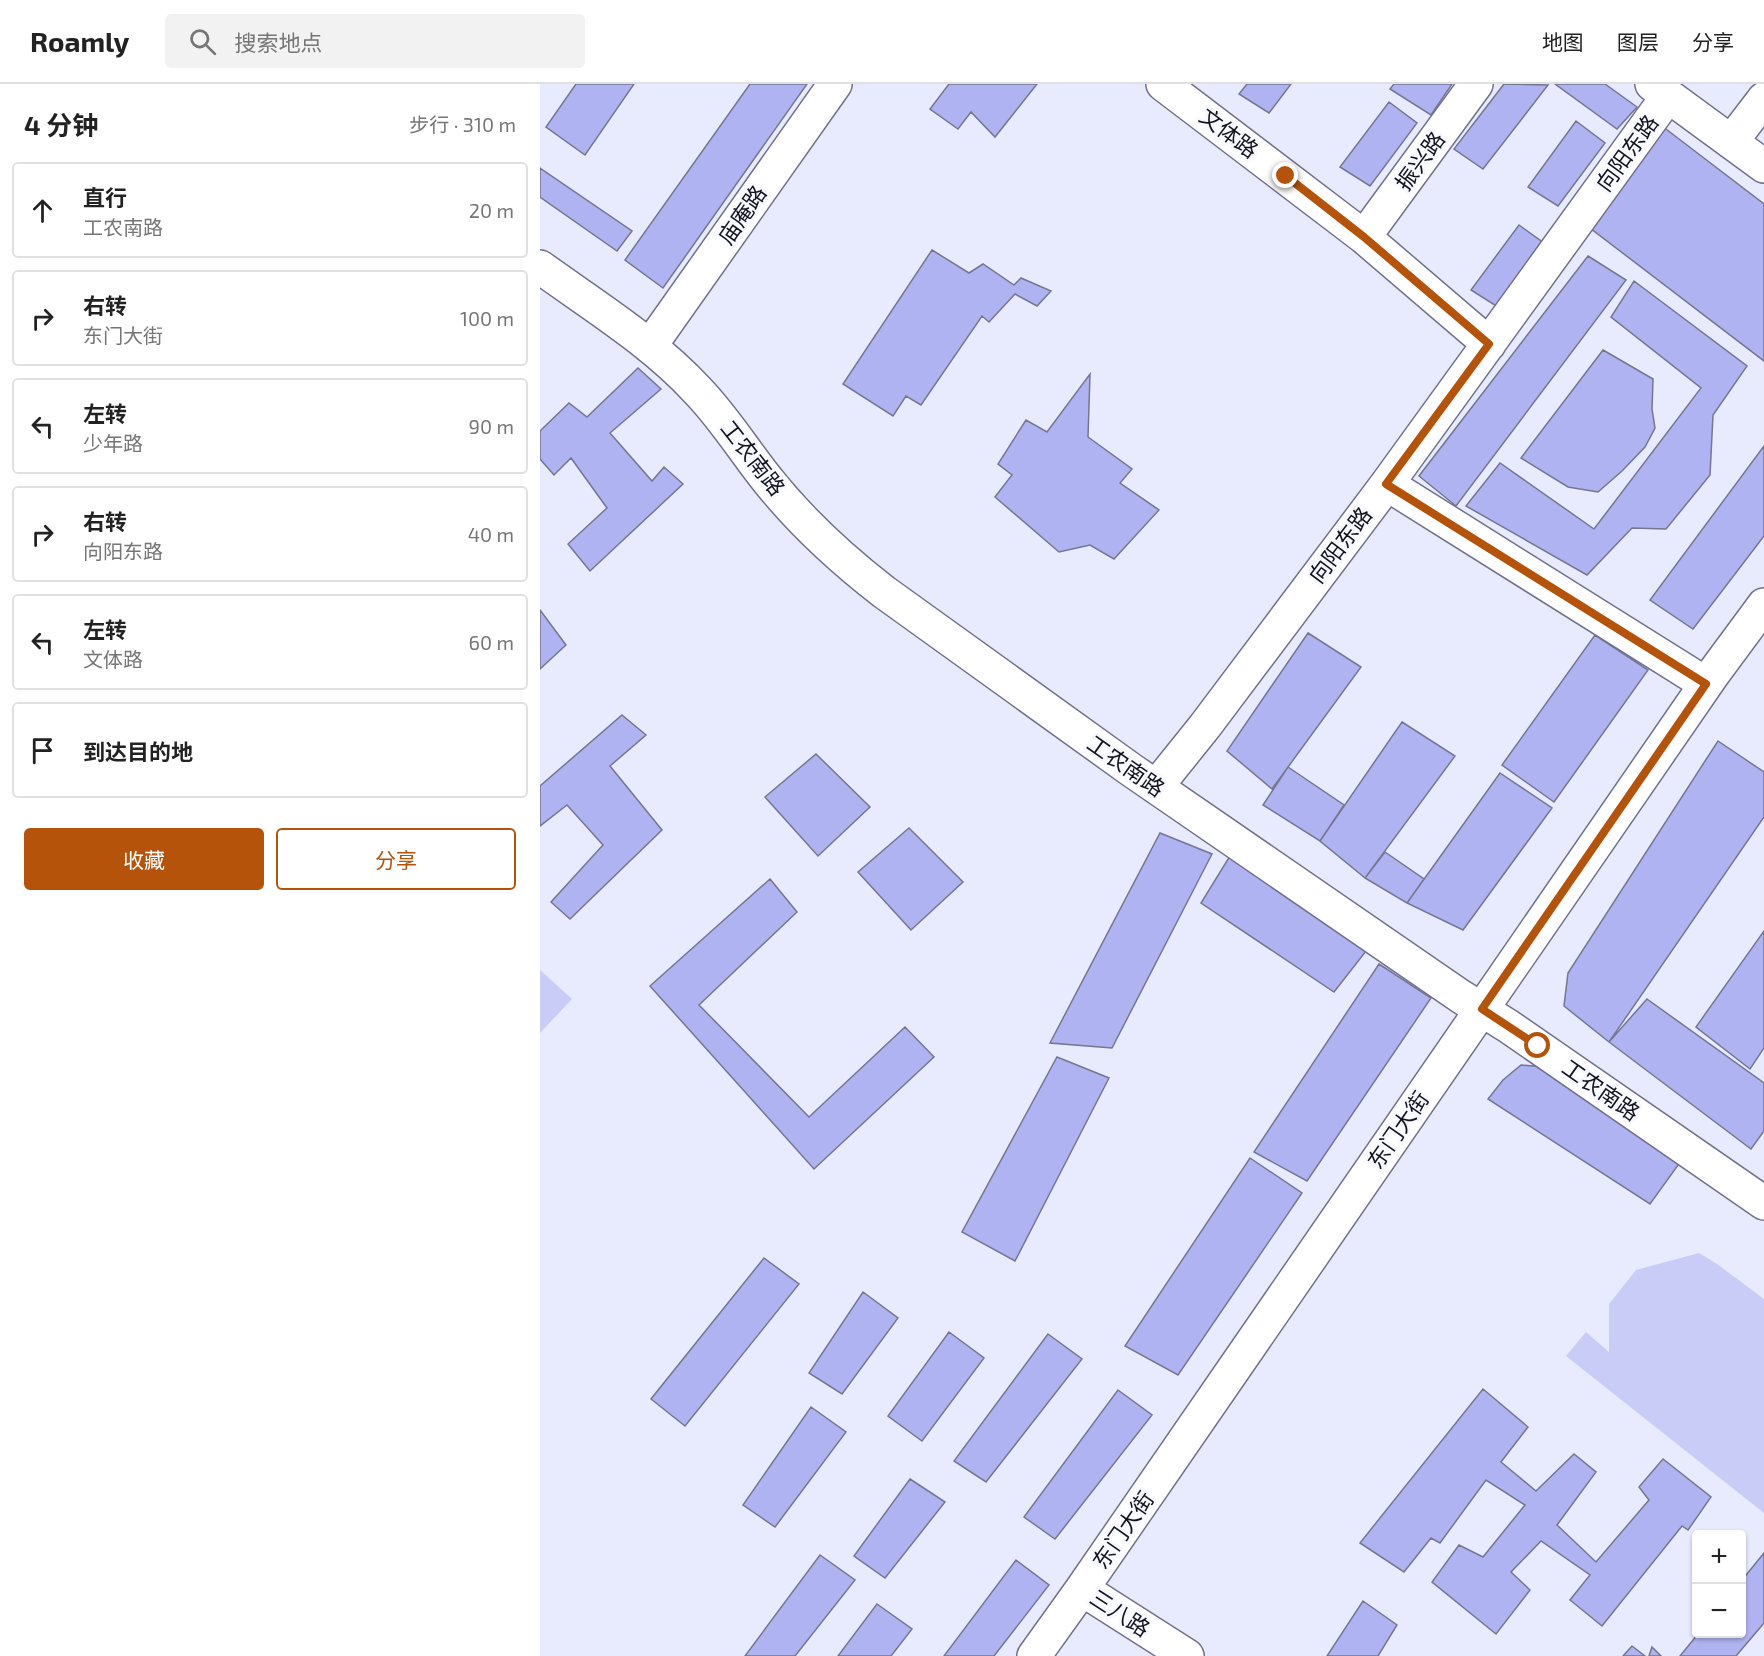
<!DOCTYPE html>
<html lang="zh">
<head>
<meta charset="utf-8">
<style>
	:root { --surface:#fff; --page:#f2f2f2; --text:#222; --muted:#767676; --line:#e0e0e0; --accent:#b45309 }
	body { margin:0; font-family:"Exo 2","Noto Sans SC",sans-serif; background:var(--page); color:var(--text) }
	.controls { position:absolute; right:18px; bottom:18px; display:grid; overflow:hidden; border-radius:6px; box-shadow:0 2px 4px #0004 }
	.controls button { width:54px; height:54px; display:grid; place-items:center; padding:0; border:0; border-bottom:2px solid var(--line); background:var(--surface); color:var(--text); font:30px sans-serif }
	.stop { position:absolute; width:18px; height:18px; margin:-14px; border:4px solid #b45309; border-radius:50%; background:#fff }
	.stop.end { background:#b45309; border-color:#fff; box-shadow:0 2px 6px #0008 }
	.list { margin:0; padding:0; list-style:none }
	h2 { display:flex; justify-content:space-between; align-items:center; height:78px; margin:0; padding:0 24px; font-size:26px }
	h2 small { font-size:20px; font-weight:400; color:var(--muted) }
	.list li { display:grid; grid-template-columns:39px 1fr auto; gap:18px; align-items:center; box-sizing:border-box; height:96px; margin:0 12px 12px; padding:0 12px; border:2px solid var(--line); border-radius:6px }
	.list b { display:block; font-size:22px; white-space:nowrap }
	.list p { margin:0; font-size:20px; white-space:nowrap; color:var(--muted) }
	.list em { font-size:20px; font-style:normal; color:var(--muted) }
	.actions { display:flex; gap:12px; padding:18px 24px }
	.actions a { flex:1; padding:14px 0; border:2px solid var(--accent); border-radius:6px; text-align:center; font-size:21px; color:var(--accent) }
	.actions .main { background:var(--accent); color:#fff }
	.icon { flex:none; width:33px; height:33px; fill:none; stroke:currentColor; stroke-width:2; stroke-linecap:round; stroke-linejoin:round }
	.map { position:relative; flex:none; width:1224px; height:1572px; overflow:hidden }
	header { display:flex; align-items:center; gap:36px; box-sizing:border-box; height:84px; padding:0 30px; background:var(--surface); border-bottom:2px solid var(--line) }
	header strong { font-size:28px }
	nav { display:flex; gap:33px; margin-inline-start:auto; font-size:21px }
	.search { width:420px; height:54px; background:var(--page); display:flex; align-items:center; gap:15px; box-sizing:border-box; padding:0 21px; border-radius:6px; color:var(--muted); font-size:22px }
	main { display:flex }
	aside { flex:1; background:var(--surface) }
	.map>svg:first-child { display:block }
	.green { fill:#c9ccf7 }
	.building { fill:#b0b3f2; stroke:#747692; stroke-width:1.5 }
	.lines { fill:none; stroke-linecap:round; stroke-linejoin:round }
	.minor-casing { stroke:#70728d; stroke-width:36 }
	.minor { stroke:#fff; stroke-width:33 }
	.route { stroke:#b45309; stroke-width:8 }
	.labels { text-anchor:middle; stroke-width:6; stroke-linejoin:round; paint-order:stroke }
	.street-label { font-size:22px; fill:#12131d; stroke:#f8f8ff }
</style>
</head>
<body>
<header>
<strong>Roamly</strong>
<div class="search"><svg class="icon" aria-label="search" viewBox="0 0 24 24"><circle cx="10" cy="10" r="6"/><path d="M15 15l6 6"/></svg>搜索地点</div>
<nav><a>地图</a><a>图层</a><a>分享</a></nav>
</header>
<main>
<aside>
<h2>4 分钟<small>步行 · 310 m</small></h2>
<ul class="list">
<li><svg class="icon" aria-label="ahead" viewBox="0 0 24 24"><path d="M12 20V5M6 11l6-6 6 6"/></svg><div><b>直行</b><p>工农南路</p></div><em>20 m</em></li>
<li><svg class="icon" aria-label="right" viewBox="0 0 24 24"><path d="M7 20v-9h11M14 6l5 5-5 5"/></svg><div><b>右转</b><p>东门大街</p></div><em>100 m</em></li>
<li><svg class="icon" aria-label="left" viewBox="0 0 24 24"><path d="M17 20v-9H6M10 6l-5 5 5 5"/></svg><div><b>左转</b><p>少年路</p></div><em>90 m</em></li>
<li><svg class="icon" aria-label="right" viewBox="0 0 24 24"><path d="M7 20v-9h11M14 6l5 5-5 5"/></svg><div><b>右转</b><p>向阳东路</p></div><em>40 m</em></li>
<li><svg class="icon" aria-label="left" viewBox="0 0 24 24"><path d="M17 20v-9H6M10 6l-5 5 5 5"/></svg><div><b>左转</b><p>文体路</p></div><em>60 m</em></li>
<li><svg class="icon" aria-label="arrive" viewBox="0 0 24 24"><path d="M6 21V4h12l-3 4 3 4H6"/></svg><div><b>到达目的地</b></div></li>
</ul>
<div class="actions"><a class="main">收藏</a><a>分享</a></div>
</aside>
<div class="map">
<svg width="1224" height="1572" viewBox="0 0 1224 1572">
	<rect width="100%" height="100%" fill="#e8eafd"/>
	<path class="green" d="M0,886L32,915L0,949Z
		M1159,1169L1177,1180L1224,1215V1429L1026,1272L1046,1248L1069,1268V1220L1096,1186Z"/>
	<path class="building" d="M36,0H94L45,71L6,43Z
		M210,0H267L123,204L85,176Z
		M409,0H497L455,53L431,28L418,45L390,25Z
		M707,0H751L729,29L699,10Z
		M854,0H912L891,31L850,5Z
		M964,0L1008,1L943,85L914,65Z
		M1015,0H1065L1097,23L1077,45Z
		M849,18L877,39L830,102L800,83Z
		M1036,37L1065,59L1018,122L988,103Z
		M1122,42L1224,120V277L1046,141Z
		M0,84L92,147L77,167L0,113Z
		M979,141L1008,162L961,225L931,206Z
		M392,166L429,189L443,180L474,201L481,194L511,207L497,222L475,210L449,238L442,232L381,321L366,312L353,332L303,300Z
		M1048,172L1086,196L916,422L879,392Z
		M1094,197L1207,282L1173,331L1170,391L1126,445L1092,444L1047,491L926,422L960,379L1054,445L1161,304L1071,233Z
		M1063,266L1113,295L1112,325L1115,344L1105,363L1082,387L1058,408L1028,403L981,374Z
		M98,284L121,305L70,349L112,397L124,383L143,400L50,487L28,460L67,424L31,374L14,391L0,375V347L29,319L47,333Z
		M550,290L548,353L592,385L580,399L619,426L574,475L550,461L519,468L455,413L472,391L458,380L486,336L507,348Z
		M1224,362V452L1153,545L1110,516Z
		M0,526L26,561L0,585Z
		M768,549L821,583L732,705L687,667Z
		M1055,551L1108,586L1014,718L962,681Z
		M82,631L106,651L70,682L122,746L30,835L11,818L63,761L27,721L0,742V702Z
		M862,638L915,672L825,794L780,757Z
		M1178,657L1224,688V733L1069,958L1024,922L1028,889Z
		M276,670L330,723L278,772L225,713Z
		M748,683L804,721L780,757L723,721Z
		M960,689L1012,724L923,846L867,819Z
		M369,744L423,798L371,846L318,788Z
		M620,749L672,770L572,964L510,959Z
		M693,767L830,862L794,908L661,819Z
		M845,768L884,795L867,819L825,794Z
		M230,795L257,828L159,921L269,1033L365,943L394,973L274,1085L110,902Z
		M1224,847V964L1210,985L1156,943Z
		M839,880L891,914L767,1097L714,1068Z
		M1107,915L1224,999V1047L1211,1065L1069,958Z
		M517,973L569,994L475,1177L422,1148Z
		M981,981L1007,983L1141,1077L1110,1120L948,1015L963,996Z
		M710,1074L762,1109L638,1291L585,1262Z
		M224,1174L259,1200L145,1342L111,1315Z
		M323,1208L358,1234L302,1310L269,1289Z
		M409,1248L444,1274L382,1357L348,1332Z
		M508,1250L542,1275L446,1398L414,1377Z
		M943,1305L988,1343L961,1378L996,1407L1034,1370L1056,1388L1017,1441L1056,1478L1109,1416L1099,1403L1123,1375L1171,1413L1148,1446L1142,1442L1062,1542L1030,1516L1050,1491L1001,1457L971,1488L990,1506L956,1550L892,1498L919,1461L943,1473L985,1421L946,1396L900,1459L891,1454L864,1488L820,1459Z
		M578,1306L612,1331L515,1455L484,1433Z
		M271,1323L306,1348L235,1443L203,1421Z
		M370,1395L405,1418L345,1494L314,1472Z
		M1224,1469V1539L1196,1572H1140L1158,1550H1202V1496Z
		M280,1471L315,1496L255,1572H205Z
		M476,1476L509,1501L454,1572H404Z
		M823,1517L857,1541L838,1572H787Z
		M337,1520L372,1545L351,1572H298Z
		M1092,1562L1105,1572H1083Z
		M1112,1563L1121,1572H1109Z"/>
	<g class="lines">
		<g class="minor-casing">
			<path id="minor" d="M623,0L824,153L949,260
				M1112,0L1224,82
				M1191,58L1224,15
				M824,153L936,0
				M0,183C54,222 113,258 158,307C184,334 203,365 226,394C260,437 300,474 344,508L590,685L920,912L968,942L1224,1119
				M110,262L295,0
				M847,400L1166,600
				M616,703L665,642L847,400L1128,12
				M542,1505L647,1572
				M494,1572L542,1505L1173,590L1224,521"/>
		</g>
		<use href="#minor" class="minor"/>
	</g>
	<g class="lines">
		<path class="route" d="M746,92L824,153L949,260L846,400L1166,600L942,925L998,962"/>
	</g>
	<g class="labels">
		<g class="street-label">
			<text transform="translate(689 49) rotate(37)" y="8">文体路</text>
			<text transform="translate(1087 69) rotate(-54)" y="8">向阳东路</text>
			<text transform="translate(880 77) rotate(-54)" y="8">振兴路</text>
			<text transform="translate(202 131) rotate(-55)" y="8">庙庵路</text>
			<text transform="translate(213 374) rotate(52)" y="8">工农南路</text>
			<text transform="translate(800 461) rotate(-53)" y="8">向阳东路</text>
			<text transform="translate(586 682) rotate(35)" y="8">工农南路</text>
			<text transform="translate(1061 1006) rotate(35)" y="8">工农南路</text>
			<text transform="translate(858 1046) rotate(-55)" y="8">东门大街</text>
			<text transform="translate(583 1446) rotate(-55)" y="8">东门大街</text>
			<text transform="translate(580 1529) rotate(33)" y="8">三八路</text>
		</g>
	</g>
</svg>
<div class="controls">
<button>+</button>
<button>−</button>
</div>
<div class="stop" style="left:998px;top:962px"></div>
<div class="stop end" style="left:746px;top:92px"></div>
</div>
</main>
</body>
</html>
